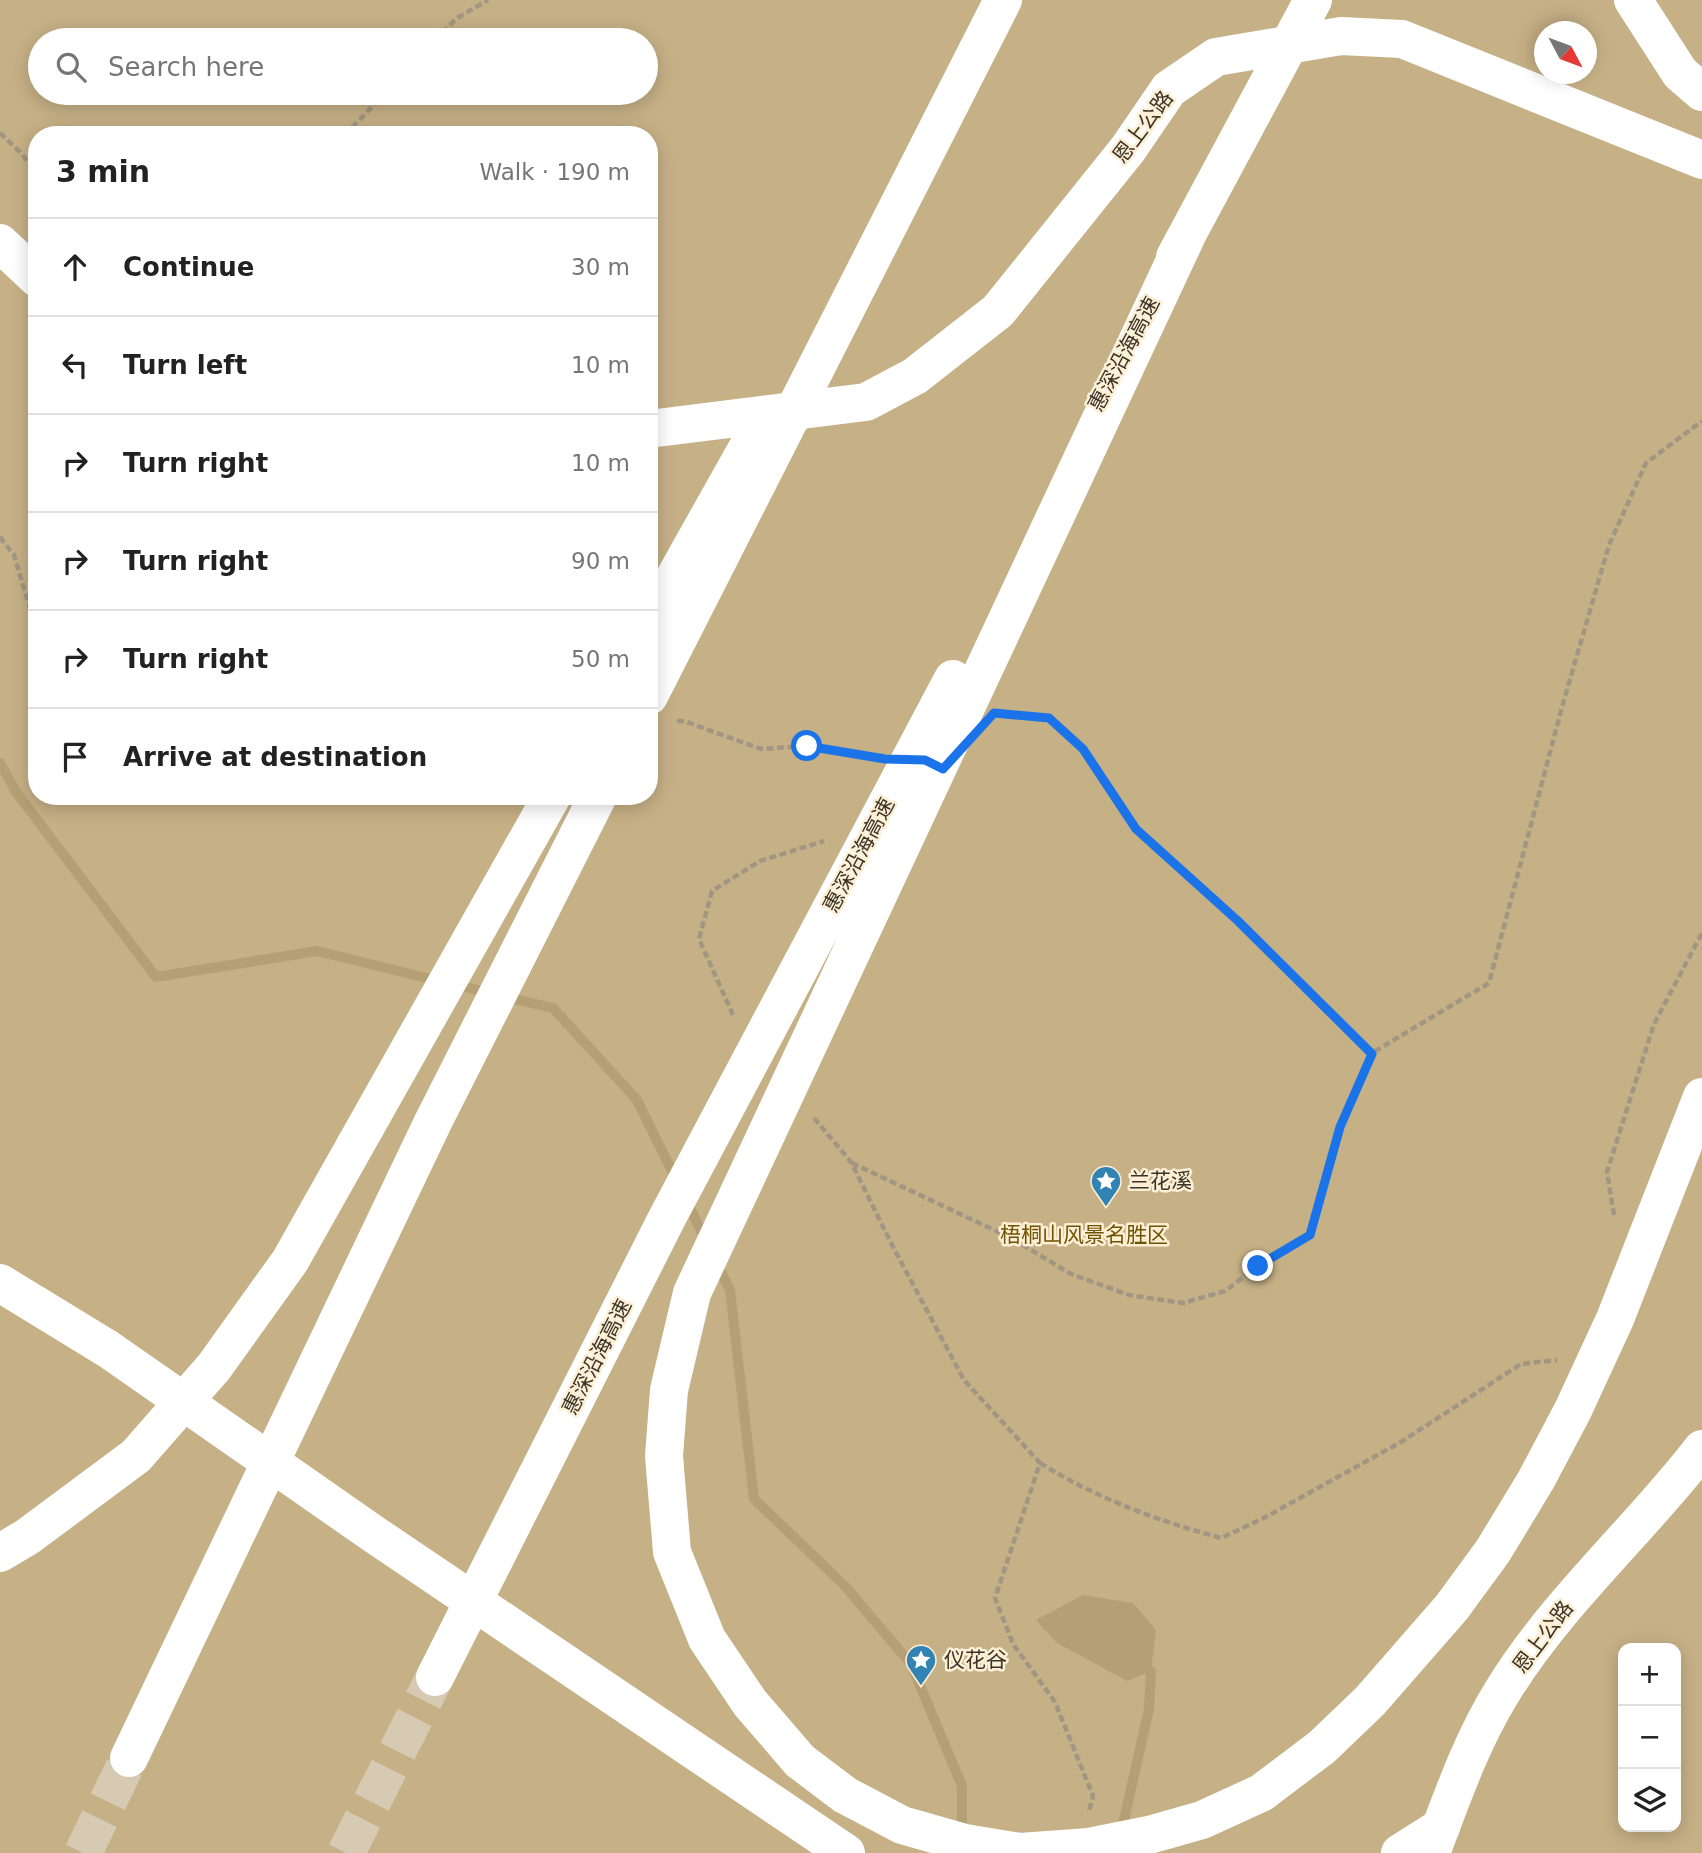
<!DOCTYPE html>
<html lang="en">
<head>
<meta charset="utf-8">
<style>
	:root { --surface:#fff; --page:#f6f6f6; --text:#222; --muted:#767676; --line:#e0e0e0 }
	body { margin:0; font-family:"DejaVu Sans","Noto Sans SC",sans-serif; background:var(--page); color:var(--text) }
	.controls { position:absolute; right:21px; bottom:21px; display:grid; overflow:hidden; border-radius:14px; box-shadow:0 4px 18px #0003 }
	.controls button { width:63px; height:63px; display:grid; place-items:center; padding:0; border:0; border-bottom:2px solid var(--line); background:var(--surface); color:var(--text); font:35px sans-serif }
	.compass { position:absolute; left:1534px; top:21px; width:63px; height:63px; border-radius:50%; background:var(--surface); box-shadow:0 4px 18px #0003; rotate:131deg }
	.stop { position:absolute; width:21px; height:21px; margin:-16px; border:5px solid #1a73e8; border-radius:50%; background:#fff }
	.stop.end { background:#1a73e8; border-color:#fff; box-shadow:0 2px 7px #0008 }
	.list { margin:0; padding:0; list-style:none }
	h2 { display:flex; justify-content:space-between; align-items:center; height:91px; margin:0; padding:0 28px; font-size:30px }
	h2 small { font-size:23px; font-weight:400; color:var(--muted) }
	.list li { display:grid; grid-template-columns:46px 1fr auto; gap:21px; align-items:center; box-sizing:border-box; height:98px; padding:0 28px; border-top:2px solid var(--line) }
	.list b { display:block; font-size:26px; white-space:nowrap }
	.list em { font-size:23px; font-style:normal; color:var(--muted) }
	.icon { flex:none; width:38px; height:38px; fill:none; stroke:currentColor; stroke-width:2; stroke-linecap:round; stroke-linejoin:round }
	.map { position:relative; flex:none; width:1702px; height:1853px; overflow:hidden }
	.search { position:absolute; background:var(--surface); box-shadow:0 4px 18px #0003; left:28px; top:28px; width:630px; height:77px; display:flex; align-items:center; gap:18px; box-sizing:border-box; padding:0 24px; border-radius:38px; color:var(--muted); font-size:26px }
	.panel { position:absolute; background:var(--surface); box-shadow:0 4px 18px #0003; left:28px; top:126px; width:630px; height:679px; border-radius:28px }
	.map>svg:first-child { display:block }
	.forest { fill:#c6b086; fill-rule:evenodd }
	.water { fill:#b59f75 }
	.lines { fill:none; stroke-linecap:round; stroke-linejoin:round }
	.stream { stroke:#b59f75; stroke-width:10 }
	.highway-tunnel { stroke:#d6cab3; stroke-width:38; stroke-dasharray:38 19; stroke-linecap:butt }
	.path { stroke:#a09682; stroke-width:4.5; stroke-dasharray:7 3.5; stroke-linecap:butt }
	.minor { stroke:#fff; stroke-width:38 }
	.highway { stroke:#fff; stroke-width:38 }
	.route { stroke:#1a73e8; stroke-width:9 }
	.labels { text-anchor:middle; stroke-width:5; stroke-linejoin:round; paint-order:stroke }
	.street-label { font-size:21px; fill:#3a3427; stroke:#fdefd6 }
	.poi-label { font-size:21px; fill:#3a3427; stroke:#fdefd6; text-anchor:start }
	.park-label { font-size:21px; fill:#705203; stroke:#fdefd6 }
</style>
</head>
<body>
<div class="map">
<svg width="1702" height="1853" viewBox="0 0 1702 1853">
	<rect width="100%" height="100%" fill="#fdefd6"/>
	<path class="forest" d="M0,0H1702V1853H0ZM1544,32H1586V74H1544ZM40,40H646V93H40ZM37,135H649V796H37ZM1623,1648H1676V1827H1623Z"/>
	<path class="water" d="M1083,1595L1133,1603L1156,1630L1151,1671L1127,1681L1057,1643L1036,1620Z"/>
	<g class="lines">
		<path class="stream" d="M0,763L16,792L156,977L317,951L439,981
			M454,984L490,993
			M505,997L553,1008L637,1100L677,1181
			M687,1202L706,1241
			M716,1262L730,1290L754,1499L844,1585L911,1664L962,1786V1836
			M1121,1833L1149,1709L1151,1671"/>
		<path class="highway-tunnel" d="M83,1853L129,1758
			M346,1853L435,1677"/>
		<path class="path" d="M435,40L457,18L488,0
			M0,133L21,153L37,173
			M345,135L385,93
			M0,537L14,555L37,632
			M1003,714L1049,718L1083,749L1136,829L1238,921L1372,1053
			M677,721H684L761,749L807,746L872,757
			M733,1015L699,939L712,891L760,861L824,841
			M814,1118L851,1162L892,1245L964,1380L1040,1463L995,1598L1013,1644L1055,1702L1093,1796L1089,1811
			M852,1163L1013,1239L1071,1274L1129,1295L1183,1303L1225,1291L1258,1266L1310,1235L1340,1127L1372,1053L1489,983L1562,707L1609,545L1646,463L1702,421
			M1614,1215L1607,1172L1654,1024L1702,933
			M1040,1463C1098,1499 1156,1520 1221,1538L1262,1519L1401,1442L1521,1364L1557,1360"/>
		<path class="minor" d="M1633,0L1680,73L1702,92
			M0,243L37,278
			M649,429L866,402L915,376L998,311L1128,149L1169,89L1216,57L1341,36L1402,39L1702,160
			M1431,1853C1452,1798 1471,1742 1502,1692C1557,1602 1638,1532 1702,1449"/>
		<path class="highway" d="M1187,235L692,1293L669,1390L664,1456L672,1552L707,1639L750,1703L800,1761L845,1795L902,1825L965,1843L1020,1852L1089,1847L1149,1835L1202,1820L1261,1793L1322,1747L1370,1701L1452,1607L1493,1551L1536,1480L1573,1410L1615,1319L1702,1097
			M1175,257L1313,0
			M649,623L749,445
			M649,696L1003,0
			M0,1283L108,1349L375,1535L846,1853
			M0,1553L27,1537L136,1456L214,1367L290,1261L552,796
			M435,1677L667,1218L953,679
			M129,1758L433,1122L598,796
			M1400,1853L1441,1827"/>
	</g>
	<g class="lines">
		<path class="route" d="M807,746L885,759L925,760L943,769L994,713L1049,718L1083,749L1136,829L1238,921L1372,1054L1340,1127L1310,1235L1258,1266"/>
	</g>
	<defs>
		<g id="sight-pin" transform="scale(1.575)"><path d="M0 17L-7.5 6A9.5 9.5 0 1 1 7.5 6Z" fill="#3183b4" stroke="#fdefd6"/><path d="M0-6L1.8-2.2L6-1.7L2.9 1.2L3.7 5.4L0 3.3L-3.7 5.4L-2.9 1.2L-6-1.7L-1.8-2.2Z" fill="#fff"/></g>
	</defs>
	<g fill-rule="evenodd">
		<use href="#sight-pin" x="1106" y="1181"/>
		<use href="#sight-pin" x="921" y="1660"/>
	</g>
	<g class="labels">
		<g class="street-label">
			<text transform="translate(1143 127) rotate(-53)" y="7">恩上公路</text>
			<text transform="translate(1124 354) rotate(-62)" y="7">惠深沿海高速</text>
			<text transform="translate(859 855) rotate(-62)" y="7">惠深沿海高速</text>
			<text transform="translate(597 1357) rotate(-63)" y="7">惠深沿海高速</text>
			<text transform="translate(1543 1637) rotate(-53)" y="7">恩上公路</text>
		</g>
		<g class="poi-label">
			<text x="1129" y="1188">兰花溪</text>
			<text x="944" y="1667">仪花谷</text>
		</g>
		<g class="park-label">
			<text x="1084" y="1242">梧桐山风景名胜区</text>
		</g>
	</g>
</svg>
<div class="controls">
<button>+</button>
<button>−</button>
<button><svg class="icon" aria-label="layers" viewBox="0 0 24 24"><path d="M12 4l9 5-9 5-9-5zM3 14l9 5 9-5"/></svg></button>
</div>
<svg class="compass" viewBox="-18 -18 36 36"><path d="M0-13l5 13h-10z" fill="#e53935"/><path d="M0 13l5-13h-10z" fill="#767676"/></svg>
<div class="stop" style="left:807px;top:746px"></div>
<div class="stop end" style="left:1258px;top:1266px"></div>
<div class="search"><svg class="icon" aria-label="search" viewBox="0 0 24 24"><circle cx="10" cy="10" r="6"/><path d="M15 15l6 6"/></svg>Search here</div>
<section class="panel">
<h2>3 min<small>Walk · 190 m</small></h2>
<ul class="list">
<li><svg class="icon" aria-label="ahead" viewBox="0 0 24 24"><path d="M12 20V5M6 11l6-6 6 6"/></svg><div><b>Continue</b></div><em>30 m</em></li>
<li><svg class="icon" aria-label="left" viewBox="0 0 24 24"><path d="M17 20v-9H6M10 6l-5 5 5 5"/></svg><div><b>Turn left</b></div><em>10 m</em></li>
<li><svg class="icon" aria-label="right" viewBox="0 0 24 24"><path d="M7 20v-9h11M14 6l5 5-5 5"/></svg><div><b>Turn right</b></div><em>10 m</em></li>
<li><svg class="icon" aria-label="right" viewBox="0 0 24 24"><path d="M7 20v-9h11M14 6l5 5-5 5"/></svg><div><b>Turn right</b></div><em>90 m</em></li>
<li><svg class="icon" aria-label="right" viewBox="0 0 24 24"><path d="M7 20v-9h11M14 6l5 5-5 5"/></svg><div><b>Turn right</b></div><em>50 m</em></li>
<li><svg class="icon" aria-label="arrive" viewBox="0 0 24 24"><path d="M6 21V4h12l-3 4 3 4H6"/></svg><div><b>Arrive at destination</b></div></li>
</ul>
</section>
</div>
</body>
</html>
